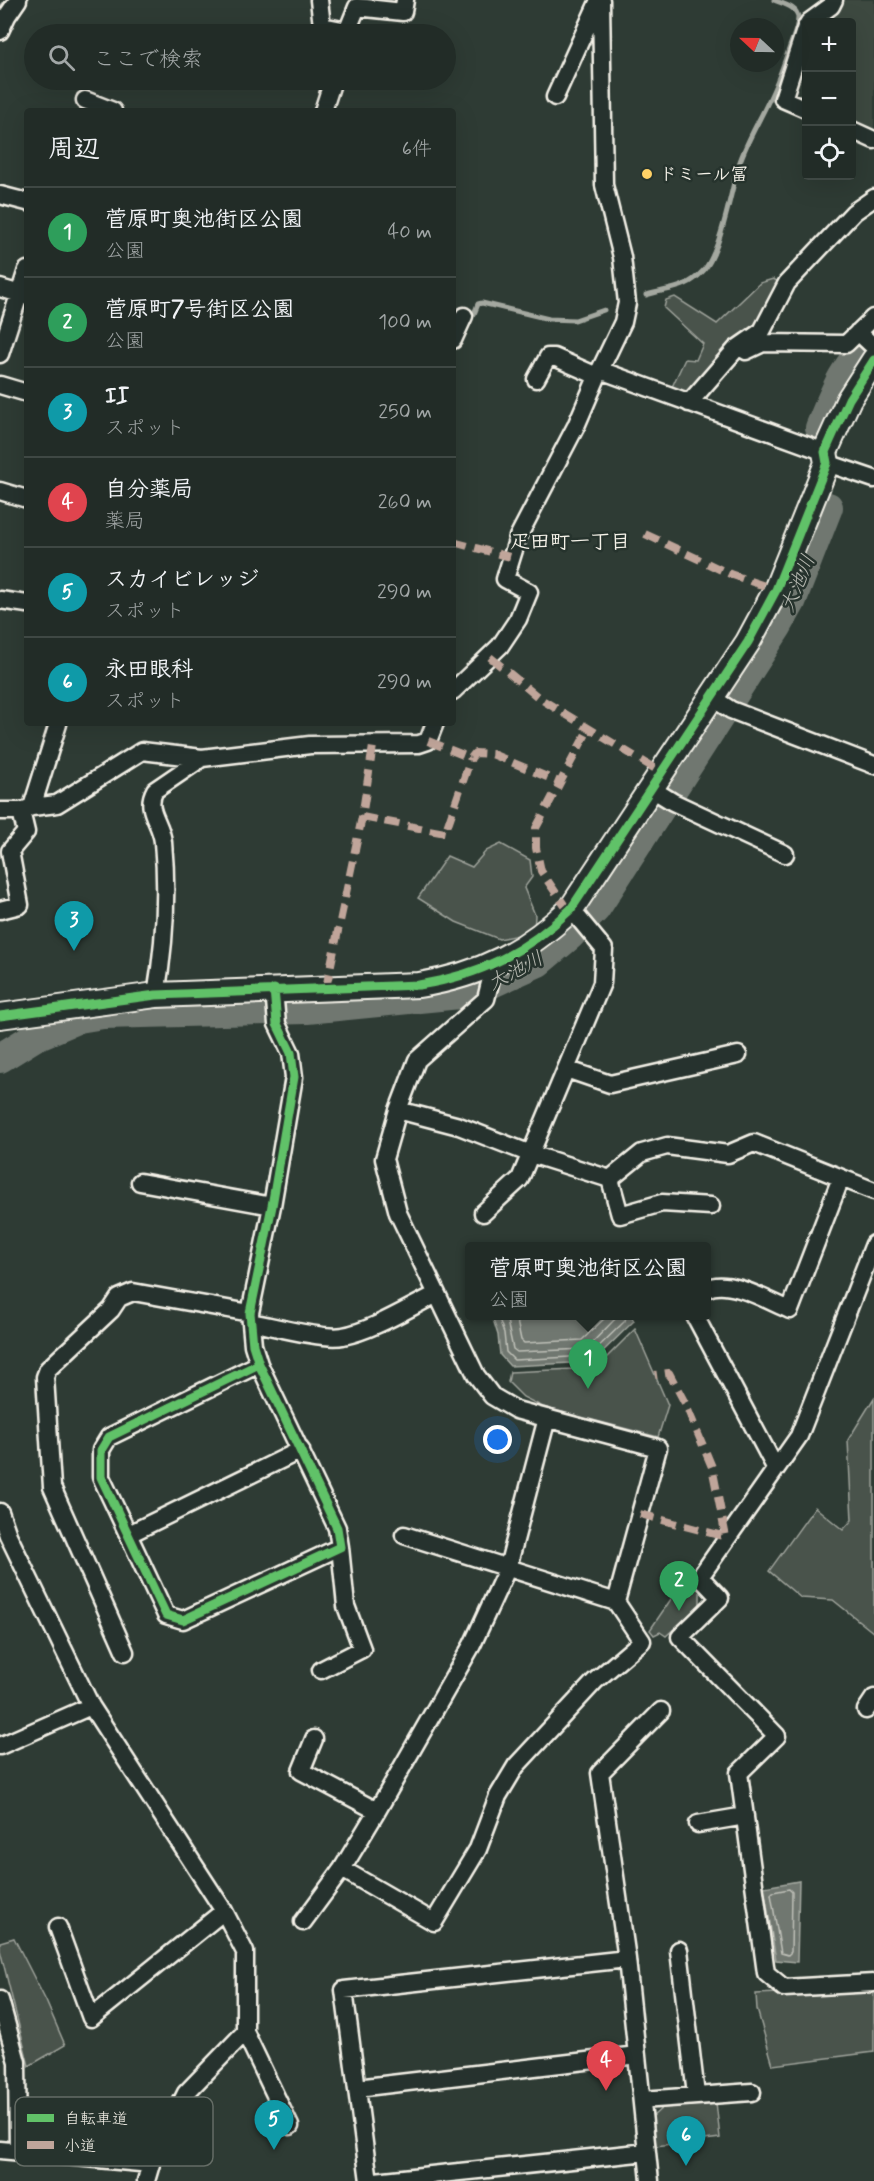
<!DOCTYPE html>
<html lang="ja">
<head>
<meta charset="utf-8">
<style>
	:root { --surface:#222c27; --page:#2e3833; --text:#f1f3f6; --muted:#a2a7a7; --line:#3f4844; --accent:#8c9099 }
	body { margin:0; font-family:Mynerve,"Klee One",sans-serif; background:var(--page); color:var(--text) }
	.controls { position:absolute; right:18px; top:18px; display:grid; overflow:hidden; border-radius:6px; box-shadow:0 6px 24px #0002 }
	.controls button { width:54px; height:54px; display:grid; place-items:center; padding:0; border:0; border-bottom:2px solid var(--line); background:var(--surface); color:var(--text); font:30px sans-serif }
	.compass { position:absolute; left:730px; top:18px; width:54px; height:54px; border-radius:50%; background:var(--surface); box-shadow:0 6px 24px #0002; rotate:292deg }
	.you { position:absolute; left:498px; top:1440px; width:21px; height:21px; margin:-15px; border:4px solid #fff; border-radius:50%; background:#1a73e8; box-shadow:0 0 0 9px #1a73e833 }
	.badge { display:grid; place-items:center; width:39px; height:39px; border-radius:50%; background:var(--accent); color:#fff; font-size:20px; font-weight:700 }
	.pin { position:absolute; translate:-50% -50px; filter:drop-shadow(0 2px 3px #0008) }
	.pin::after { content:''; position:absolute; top:32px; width:21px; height:18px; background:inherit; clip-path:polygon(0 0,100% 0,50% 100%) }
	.popup { position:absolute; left:465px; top:1242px; width:246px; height:78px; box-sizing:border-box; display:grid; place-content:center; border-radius:6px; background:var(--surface); filter:drop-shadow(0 2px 4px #0005); font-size:20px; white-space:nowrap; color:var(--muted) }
	.popup b { font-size:22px; color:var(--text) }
	.popup::after { content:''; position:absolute; left:50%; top:100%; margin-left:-12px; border:12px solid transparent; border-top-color:var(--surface) }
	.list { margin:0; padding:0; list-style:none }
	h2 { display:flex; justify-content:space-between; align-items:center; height:78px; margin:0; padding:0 24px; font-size:26px }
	h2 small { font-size:20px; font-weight:400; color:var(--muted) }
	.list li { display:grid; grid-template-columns:39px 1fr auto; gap:18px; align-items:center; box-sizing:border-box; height:90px; padding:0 24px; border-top:2px solid var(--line) }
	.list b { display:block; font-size:22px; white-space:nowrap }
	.list p { margin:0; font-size:20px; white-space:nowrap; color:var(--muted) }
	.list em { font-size:20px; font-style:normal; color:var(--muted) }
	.icon { flex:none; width:33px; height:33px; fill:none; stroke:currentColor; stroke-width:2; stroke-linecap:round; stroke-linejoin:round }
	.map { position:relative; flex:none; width:874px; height:2181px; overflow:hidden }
	.search { position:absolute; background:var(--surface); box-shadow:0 6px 24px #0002; left:24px; top:24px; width:432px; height:66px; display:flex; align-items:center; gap:15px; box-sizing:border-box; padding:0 21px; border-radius:33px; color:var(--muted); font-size:22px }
	.panel { position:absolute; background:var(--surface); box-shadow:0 6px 24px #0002; left:24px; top:108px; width:432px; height:618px; border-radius:6px }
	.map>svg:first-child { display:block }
	.built { fill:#3c4841 }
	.green { fill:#48524c; stroke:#9ea29a; stroke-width:1.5 }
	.water { fill:#6f7770; stroke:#a4a8a0; stroke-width:1.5 }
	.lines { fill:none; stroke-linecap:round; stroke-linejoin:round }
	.shore { stroke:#bfc0b8; stroke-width:1.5 }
	.stream { stroke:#a4a8a0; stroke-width:5 }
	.river { stroke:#6f7770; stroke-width:30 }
	.street-casing { stroke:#f4f1e8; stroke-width:21 }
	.secondary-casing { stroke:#f4f1e8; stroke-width:28 }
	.street { stroke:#26332d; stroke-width:16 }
	.secondary { stroke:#26332d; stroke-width:24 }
	.quiet { stroke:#c0a59a; stroke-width:8; stroke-dasharray:15 8; stroke-linecap:butt }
	.cycleway-casing { stroke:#26332d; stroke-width:13 }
	.cycleway { stroke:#61c268; stroke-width:9 }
	.poi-dot { fill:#ffd166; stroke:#26332d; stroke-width:2 }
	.labels { text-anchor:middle; stroke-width:5; stroke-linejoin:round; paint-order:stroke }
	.poi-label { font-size:18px; font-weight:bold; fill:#f4f1e8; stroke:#26332d; text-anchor:start }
	.neighbourhood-label { font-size:20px; font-weight:bold; fill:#f4f1e8; stroke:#26332d }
	.water-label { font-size:20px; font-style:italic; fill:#b8bab2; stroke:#26332d }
	.key { fill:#26332d; stroke:#646c65; stroke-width:1.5 }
	.key-label { font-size:16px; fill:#f4f1e8 }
</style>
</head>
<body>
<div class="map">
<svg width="874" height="2181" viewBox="0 0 874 2181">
	<rect width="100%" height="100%" fill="#2e3b34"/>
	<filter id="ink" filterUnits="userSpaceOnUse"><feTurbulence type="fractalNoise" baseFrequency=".0167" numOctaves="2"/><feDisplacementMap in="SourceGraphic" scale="12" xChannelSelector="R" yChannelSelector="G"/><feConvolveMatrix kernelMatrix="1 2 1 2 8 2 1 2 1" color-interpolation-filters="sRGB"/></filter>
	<g filter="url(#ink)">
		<path class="built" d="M840,0H874V132L852,119V22H820Z"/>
		<path class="green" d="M773,279L781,283L766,314L751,333L688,396L671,389L685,359L696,360L703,344L664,308L666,300L675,297L717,324L760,283Z
			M501,844L530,860L532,877L524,888L535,915L534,932L499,939L456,922L418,898L447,856L472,867L486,851Z
			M635,1329L668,1405L658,1437L543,1407L523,1397L508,1382L510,1372L596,1368Z
			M874,1398V1633L833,1600L801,1598L769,1571L815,1507L843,1530L852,1520L848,1440Z
			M686,1577L700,1591V1605L666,1636L660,1632L654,1635L650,1630Z
			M14,1938L46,2001L65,2045L29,2066L0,1950V1942Z
			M874,1989V2052L773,2065L757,2009L756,1994Z
			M716,2102L720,2138L656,2146L652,2117L662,2108Z"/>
		<path class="water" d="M492,1316H631L634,1321L592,1362L510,1366L500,1355L498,1335Z
			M799,1881L797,1962L776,1960L764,1887Z"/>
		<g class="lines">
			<path class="shore" d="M498,1316L504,1333L506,1352L514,1360L589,1356L625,1321L626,1316
				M506,1316L513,1349L517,1352L586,1349L618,1316
				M516,1316L521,1340L524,1343L582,1340L607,1316
				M789,1889L792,1892L791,1952L788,1955L781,1953L771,1894L773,1892Z"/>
			<path class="stream" d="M0,9L8,0
				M646,295C670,288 686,290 704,270C720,252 730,196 737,171C744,145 758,124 769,100C777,84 783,67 789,49C792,40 798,28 798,18C798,7 783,4 774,0
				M474,314L478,304L482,303L549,319L575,320L604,310"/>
			<path class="river" d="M820,428C835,391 844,366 874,338
				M0,1058L34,1037L79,1018L103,1014L307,1009L470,993L538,962L569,936L596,908L777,627L791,602L828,507"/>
			<g class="street-casing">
				<path id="street" d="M319,0L322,26L347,31
					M601,0L604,185L622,257L627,303L623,322L600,370L825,452
					M809,22L831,6L834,0
					M806,27L783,99L806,109
					M0,31L7,16L18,0
					M346,34L357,7L403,12L405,0
					M555,97L599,0
					M85,100L113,111
					M323,111L333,80
					M852,130L874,140
					M0,195L27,202
					M0,288L27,296
					M858,332L874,347
					M453,340L464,316
					M746,351L763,343L846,344L873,318
					M0,354L27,270
					M536,379L548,357H554L597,376
					M0,385L27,393
					M689,403L736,349L762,331L787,283L854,212L874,198
					M827,463L874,479
					M0,491L27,499
					M0,600L27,604
					M453,691L500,646L518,619L529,592L505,579L518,537L576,426L600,370
					M711,697L731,710L874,765
					M652,789L673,802L785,854
					M32,807L58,724
					M0,811H21L32,807L57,804L142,751L202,758L310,745L419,744L428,741L435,723
					M0,910L20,905L10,851L26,832L21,811
					M495,963L486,999L417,1060L398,1110L384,1159L398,1213L476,1375L492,1396L516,1410L658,1448L616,1602
					M156,995C165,943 168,895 163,842C161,821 144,810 155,790L202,758
					M566,1069L610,1084L738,1055
					M398,1110L459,1126L531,1154L610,1179L642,1153L667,1146L728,1154L754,1143L874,1191
					M610,1179L620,1215L662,1203L711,1206
					M140,1182L272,1206
					M483,1213L520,1179L602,983L604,949L571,909
					M874,1244L799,1436L700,1577L720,1598L680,1637L777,1736L739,1773L766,1973L784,1988L874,1983
					M706,1289C728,1277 768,1301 790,1310L841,1178
					M695,1316L776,1469
					M251,1322C272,1326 324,1340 343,1336C372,1331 410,1307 437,1294
					M259,1364L109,1437L101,1450V1477L166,1615L183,1620L340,1547L337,1528L259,1364L253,1345L250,1313L272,1206L294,1077L291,1053L277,1024L274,989
					M0,1512L8,1535L91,1706L224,1911L245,1952V2032L186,2093L151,2164L146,2181
					M129,1534L301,1450
					M125,1652L52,1487L45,1377L48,1369L111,1310L119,1298L133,1292L250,1313
					M321,1670L362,1649L346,1606L340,1547
					M866,1710L874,1698
					M314,1739L301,1771L377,1811L472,1645L508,1567L547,1418
					M0,1746L91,1706
					M698,1824L745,1816
					M342,1869L434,1922L478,1849L498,1796L516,1766L595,1681L642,1641L616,1602L404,1535
					M303,1922L342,1869L377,1811
					M58,1927L91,2018L224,1911
					M679,1950L696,2095
					M0,2000L17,2062L18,2152
					M245,2032L290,2126
					M357,2088L637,2055
					M642,2100L752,2092
					M0,2150L151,2164
					M369,2181L344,1990L627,1959
					M375,2181L647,2152
					M650,2181L627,1959L600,1773L661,1711"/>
			</g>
			<g class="secondary-casing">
				<path id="secondary" d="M0,1016L156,995L419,985C481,975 526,952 571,909L748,642L776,590L827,463L825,452L849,399L874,360"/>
			</g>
			<use href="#street" class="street"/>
			<use href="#secondary" class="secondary"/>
			<path class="quiet" d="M645,534L730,574L776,590
				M453,542L510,557
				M490,657L539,698L662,773
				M428,741L471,758L475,753L492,754L559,782
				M362,817L445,833L471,758
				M569,912L541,871L536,848V828L589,728
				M326,988L362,817L373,746
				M640,1514L726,1537L712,1467L685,1403L669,1373L655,1375"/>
			<g class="cycleway-casing">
				<path id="cycleway" d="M0,1016L156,995L419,985C481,975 526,952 571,909L748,642L776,590L827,463L825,452L849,399L874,360
					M259,1364L109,1437L101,1450V1477L166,1615L183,1620L340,1547L337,1528L259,1364L253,1345L250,1313L272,1206L294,1077L291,1053L277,1024L274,989"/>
			</g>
			<use href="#cycleway" class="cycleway"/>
		</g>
	</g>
	<circle class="poi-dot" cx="647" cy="174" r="6"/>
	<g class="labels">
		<g class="poi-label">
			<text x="659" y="180">ドミール冨</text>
		</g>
		<g class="neighbourhood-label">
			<text x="570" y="548">疋田町一丁目</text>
		</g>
		<g class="water-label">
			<text transform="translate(797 583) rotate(-67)" y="7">大池川</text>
			<text transform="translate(515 970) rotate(-28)" y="7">大池川</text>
		</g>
	</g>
	<rect x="15" y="2097" width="198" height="69" rx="9" class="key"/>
	<rect x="27" y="2114" width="27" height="8" fill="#61c268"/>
	<rect x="27" y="2141" width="27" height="8" fill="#c0a59a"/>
	<g class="key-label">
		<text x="64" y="2124">自転車道</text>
		<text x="64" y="2151">小道</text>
	</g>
</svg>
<div class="controls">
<button>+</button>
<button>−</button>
<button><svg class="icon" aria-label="locate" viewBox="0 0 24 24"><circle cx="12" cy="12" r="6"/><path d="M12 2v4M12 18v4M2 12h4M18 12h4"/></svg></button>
</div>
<svg class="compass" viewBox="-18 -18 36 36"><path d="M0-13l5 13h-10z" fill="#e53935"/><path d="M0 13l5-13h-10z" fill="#a2a7a7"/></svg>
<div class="you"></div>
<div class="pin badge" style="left:588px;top:1389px;background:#2e9e5b">1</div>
<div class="popup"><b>菅原町奥池街区公園</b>公園</div>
<div class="pin badge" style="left:679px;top:1611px;background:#2e9e5b">2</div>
<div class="pin badge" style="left:74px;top:951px;background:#0f9aa8">3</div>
<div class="pin badge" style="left:606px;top:2091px;background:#e0444e">4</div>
<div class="pin badge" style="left:274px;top:2150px;background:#0f9aa8">5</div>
<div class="pin badge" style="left:686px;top:2166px;background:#0f9aa8">6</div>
<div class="search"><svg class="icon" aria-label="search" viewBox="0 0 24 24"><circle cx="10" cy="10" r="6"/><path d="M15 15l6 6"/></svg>ここで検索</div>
<section class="panel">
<h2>周辺<small>6件</small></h2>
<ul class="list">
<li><span class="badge" style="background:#2e9e5b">1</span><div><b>菅原町奥池街区公園</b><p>公園</p></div><em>40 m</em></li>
<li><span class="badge" style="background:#2e9e5b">2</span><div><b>菅原町7号街区公園</b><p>公園</p></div><em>100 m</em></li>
<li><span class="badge" style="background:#0f9aa8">3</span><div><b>II</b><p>スポット</p></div><em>250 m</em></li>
<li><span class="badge" style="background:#e0444e">4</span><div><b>自分薬局</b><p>薬局</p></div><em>260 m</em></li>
<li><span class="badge" style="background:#0f9aa8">5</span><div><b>スカイビレッジ</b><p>スポット</p></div><em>290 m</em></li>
<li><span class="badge" style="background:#0f9aa8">6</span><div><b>永田眼科</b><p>スポット</p></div><em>290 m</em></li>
</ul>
</section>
</div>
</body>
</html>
